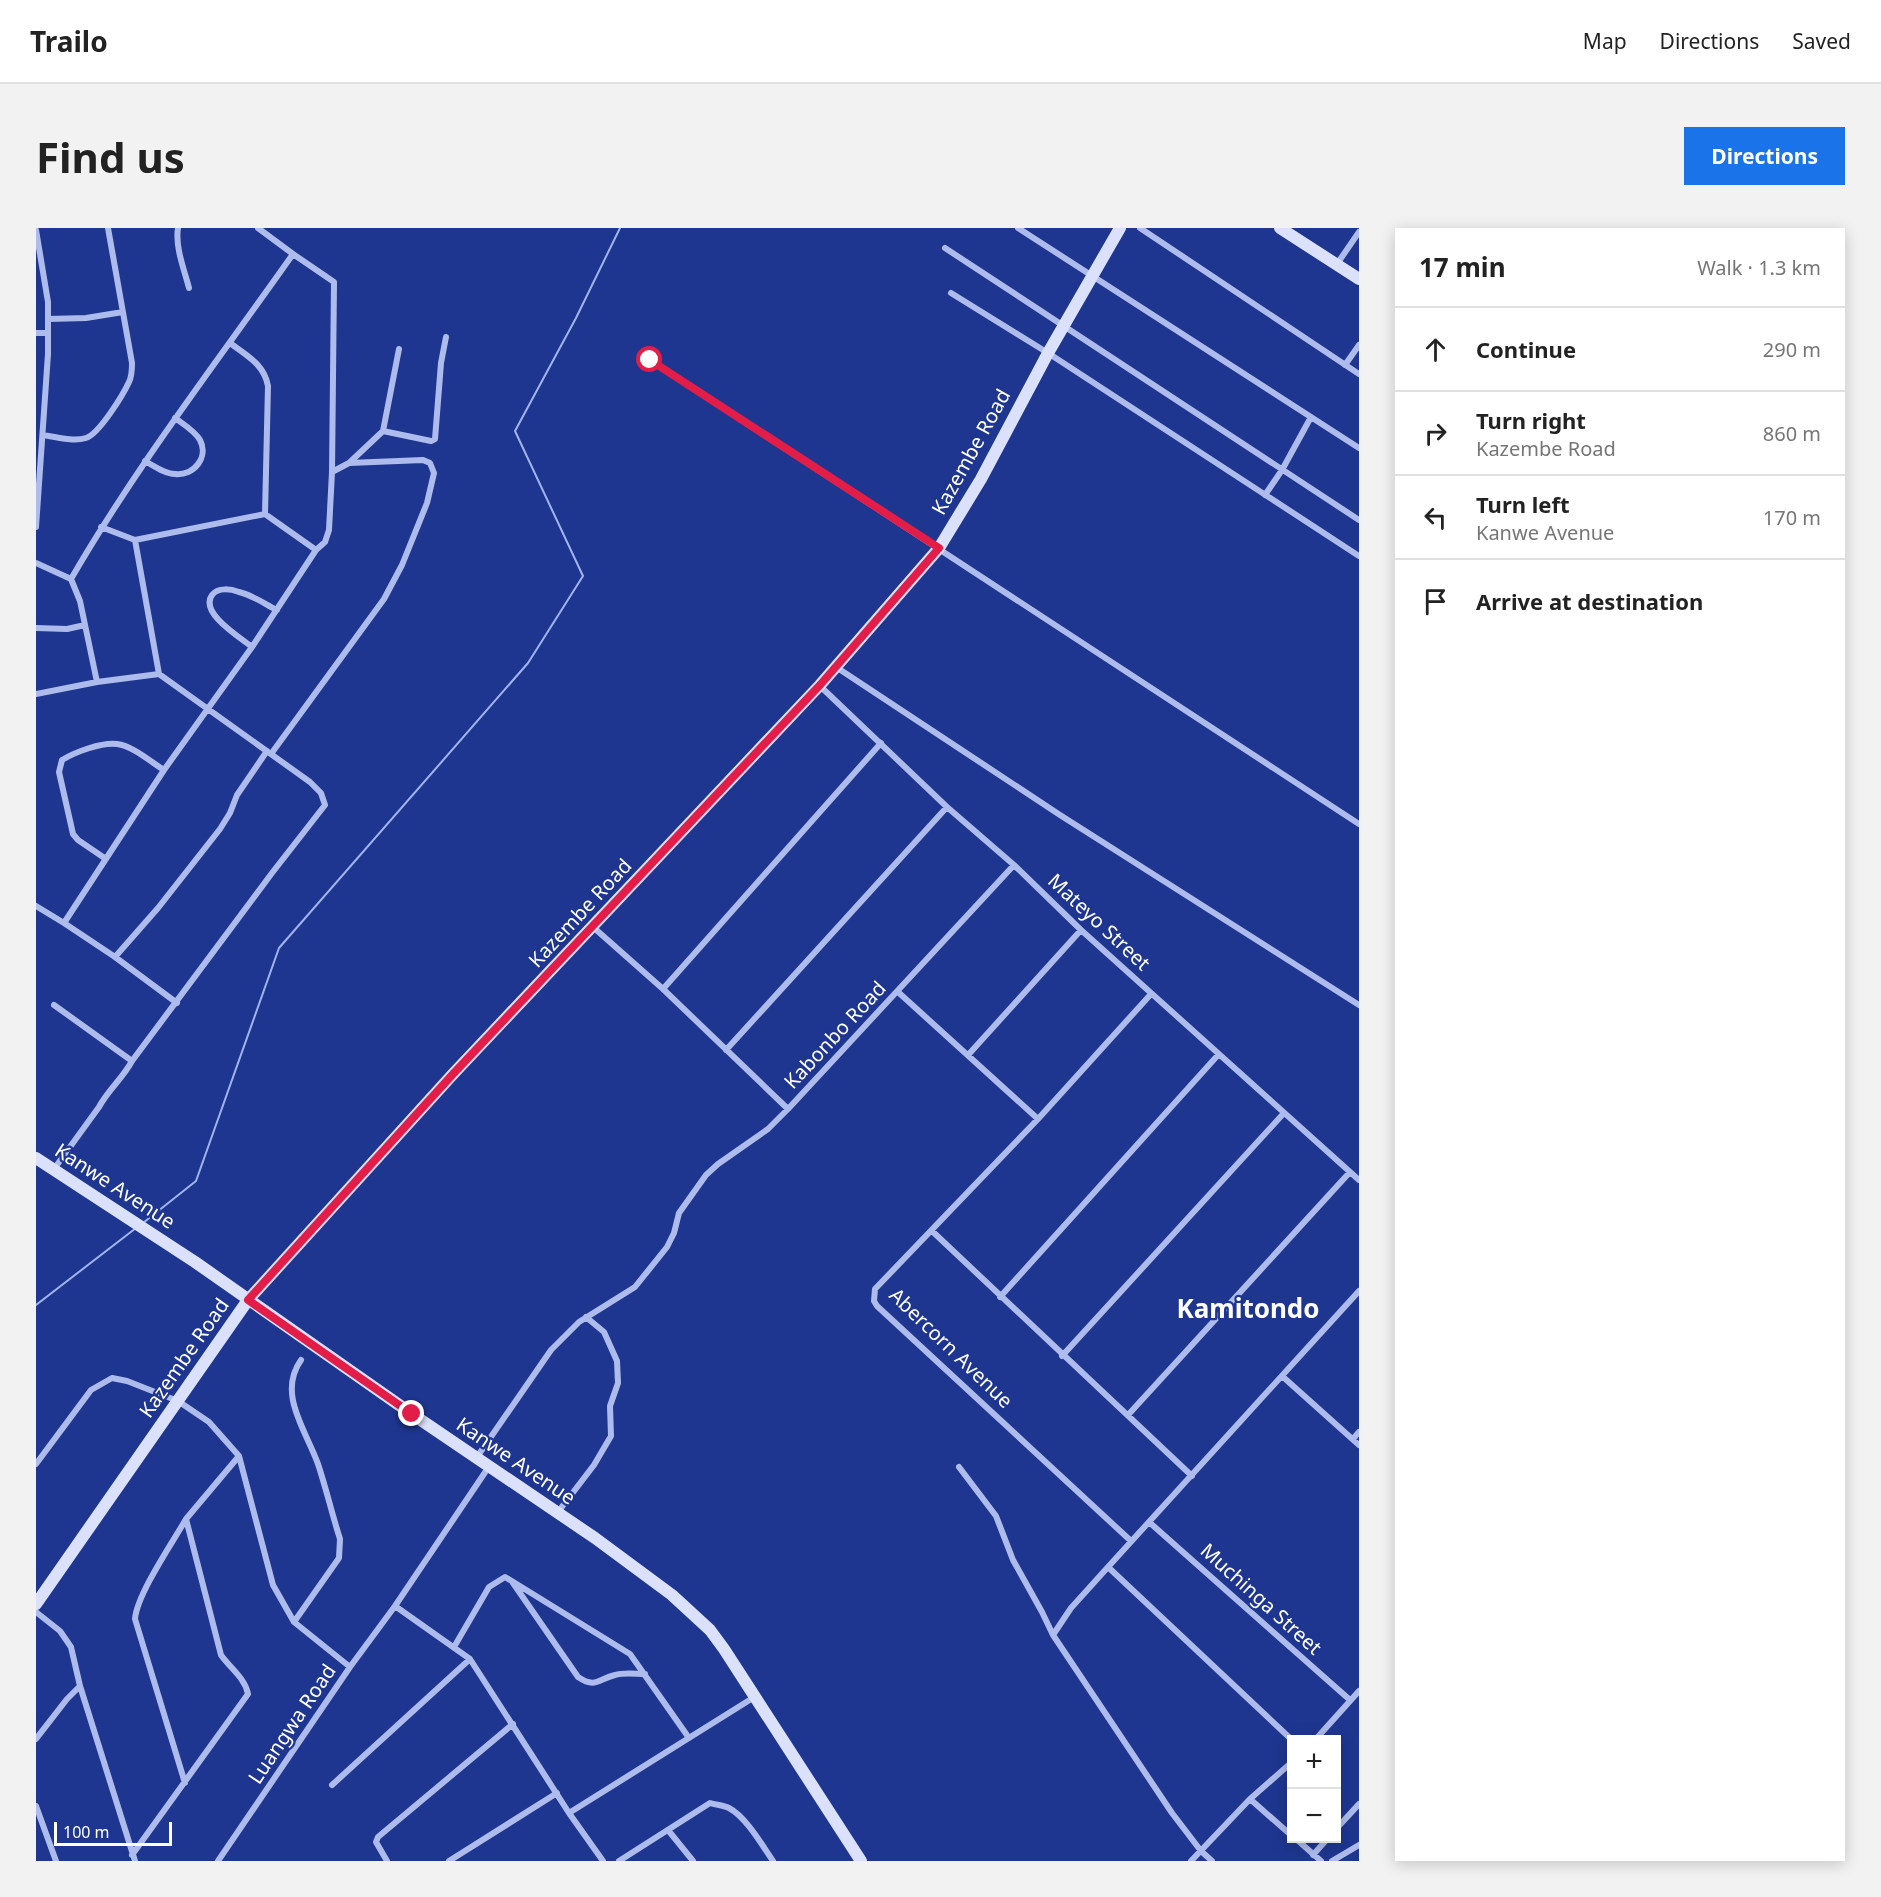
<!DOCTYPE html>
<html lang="en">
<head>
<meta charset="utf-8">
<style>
	:root { --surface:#fff; --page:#f2f2f2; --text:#222; --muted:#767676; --line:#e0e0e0; --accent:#1a73e8 }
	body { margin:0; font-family:"Noto Sans",sans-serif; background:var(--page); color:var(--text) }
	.controls { position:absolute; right:18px; bottom:18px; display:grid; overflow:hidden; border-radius:0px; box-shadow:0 3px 15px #0003 }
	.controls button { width:54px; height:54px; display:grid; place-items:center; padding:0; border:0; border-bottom:2px solid var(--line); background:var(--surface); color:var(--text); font:30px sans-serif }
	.scale { position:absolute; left:18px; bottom:15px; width:118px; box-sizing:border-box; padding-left:6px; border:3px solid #fff; border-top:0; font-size:16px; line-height:21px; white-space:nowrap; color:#fff; -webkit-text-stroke:4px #1e3690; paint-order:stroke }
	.stop { position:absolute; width:18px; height:18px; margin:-14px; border:4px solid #e11d48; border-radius:50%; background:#fff }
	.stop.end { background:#e11d48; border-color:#fff; box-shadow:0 2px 6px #0008 }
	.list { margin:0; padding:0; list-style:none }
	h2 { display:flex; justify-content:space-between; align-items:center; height:78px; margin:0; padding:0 24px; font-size:26px }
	h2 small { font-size:20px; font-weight:400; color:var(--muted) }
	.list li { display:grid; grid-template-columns:39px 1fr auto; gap:18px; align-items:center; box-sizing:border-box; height:84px; padding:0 24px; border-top:2px solid var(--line) }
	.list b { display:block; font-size:22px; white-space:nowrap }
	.list p { margin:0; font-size:20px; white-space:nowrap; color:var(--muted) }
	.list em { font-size:20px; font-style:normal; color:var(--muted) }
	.icon { flex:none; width:33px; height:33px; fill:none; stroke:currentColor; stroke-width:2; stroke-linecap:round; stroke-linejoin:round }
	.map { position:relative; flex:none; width:1323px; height:1633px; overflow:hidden; border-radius:0px }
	header { display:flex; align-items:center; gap:36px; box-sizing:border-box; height:84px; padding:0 30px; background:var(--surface); border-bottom:2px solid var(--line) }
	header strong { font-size:28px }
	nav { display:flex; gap:33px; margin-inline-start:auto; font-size:21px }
	.intro { display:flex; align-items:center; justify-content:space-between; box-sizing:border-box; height:144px; padding:0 36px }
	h1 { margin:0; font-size:42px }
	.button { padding:15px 27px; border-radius:0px; background:var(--accent); color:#fff; font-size:21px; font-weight:700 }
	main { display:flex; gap:36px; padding:0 36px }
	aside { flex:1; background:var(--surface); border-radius:0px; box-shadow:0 3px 15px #0003 }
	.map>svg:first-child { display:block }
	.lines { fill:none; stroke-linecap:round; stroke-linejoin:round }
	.stream { stroke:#a1b4ef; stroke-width:2 }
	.street { stroke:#aebced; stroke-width:6 }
	.secondary { stroke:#dbe1fa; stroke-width:12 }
	.route { stroke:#e11d48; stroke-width:8 }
	.labels { text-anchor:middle; stroke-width:4.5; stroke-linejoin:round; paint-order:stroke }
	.street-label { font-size:20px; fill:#fff; stroke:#1e3690 }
	.district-label { font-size:26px; font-weight:bold; fill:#fff; stroke:#1e3690 }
</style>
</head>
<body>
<header>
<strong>Trailo</strong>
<nav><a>Map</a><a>Directions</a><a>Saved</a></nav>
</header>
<div class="intro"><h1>Find us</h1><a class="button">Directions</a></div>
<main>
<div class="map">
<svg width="1323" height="1633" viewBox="0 0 1323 1633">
	<rect width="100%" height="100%" fill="#1e3690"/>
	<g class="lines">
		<path class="stream" d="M107,995L160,953L243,720L492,435L547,348L479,203L540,90L584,0
			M0,1077L100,1000"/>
		<path class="street" d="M142,0C139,19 148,41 153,60
			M982,0L1323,220
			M1104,0L1323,146
			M0,2L12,74V126L0,299
			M909,20L1323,292
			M1301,36L1323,4
			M915,65L1012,125L1323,328
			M12,91L50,90L87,84
			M0,105H12
			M194,115C211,128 228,136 232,158L229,286
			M614,132L1323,596
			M1309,137L1323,117
			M347,203L395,213L399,211L405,135L410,109
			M7,207C21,209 37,214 50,210C63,206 87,167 93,154C96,148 96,142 96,135L72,0
			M109,233C118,238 129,246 139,246C158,248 173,229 164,212C159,203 147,196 139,190
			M296,244L313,235L347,203L363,121
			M1229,267L1246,242L1275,189
			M65,299L99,312L229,286L280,322
			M99,312L123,446
			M0,335L35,351C101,237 181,134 257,26
			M35,351L44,373L61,454
			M0,400L31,401L49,397
			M216,419C205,410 163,385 176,367C182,359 195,361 203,364C216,367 229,376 241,382
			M800,439L1024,587L1323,777
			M784,458L911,579L978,637L1045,702L1323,952
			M0,466L61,454L123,446L274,554L285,565L289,577L236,645L96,833C87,850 72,862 63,879L18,941
			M235,526L348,371L366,337L391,275L398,245L394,235L387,232L313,235
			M70,631L42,612L37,606L23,544L26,532C39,524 66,514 81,516C97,518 115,534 128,542
			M0,678L28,695L128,542L216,419L280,322L289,314L293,302L296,244L298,54L257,26L222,0
			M28,695L79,729L141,775
			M557,699L627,761L752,881L978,637
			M79,729L122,680L184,601L194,585L201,567L231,523
			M627,761L845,515
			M862,764L1002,891L1115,766
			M18,777L96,833
			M690,822L911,579
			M933,826L1045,702
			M1002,891L839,1061L838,1073L841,1078L1095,1313
			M896,1003L1156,1248
			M964,1069L1182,827
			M1026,1128L1248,885
			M1246,1148L1323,1217
			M1092,1187L1314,944
			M1317,1211L1323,1204
			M203,1228L237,1357L258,1394L314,1439
			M441,1229L515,1122L543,1094L599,1059L631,1019L638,1005L643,985L670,947L682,936L732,901L752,881
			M0,1236L55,1162L76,1150L91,1153L142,1173L173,1194L203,1228L150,1291L185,1427C194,1440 209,1450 212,1466L96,1627
			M454,1237L359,1378L434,1431L533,1585L567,1633
			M923,1239L960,1288L977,1332L1006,1384L1017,1407
			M522,1284L558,1237L575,1208L574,1178L582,1155L581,1133L568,1104L550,1089
			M1113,1294L1314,1472
			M1072,1339L1256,1512
			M477,1355L542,1449C560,1461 562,1451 579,1447C588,1444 600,1446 609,1446
			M0,1384L24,1403L35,1419L44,1458L99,1633
			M258,1394L303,1330L304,1311C296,1286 290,1260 282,1236C270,1202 241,1166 265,1132
			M418,1419L453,1359L469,1349L594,1426L653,1510
			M0,1511L31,1471L44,1458
			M1279,1512L1323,1463
			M149,1555L99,1391C101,1366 137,1314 150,1291
			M296,1557L434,1431
			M1214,1571L1256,1608
			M0,1578L20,1633
			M533,1585L720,1468
			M1300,1601L1323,1576
			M632,1602L657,1633
			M1259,1610L1285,1633
			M1277,1627L1292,1610
			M182,1633L314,1439L359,1378
			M351,1633L340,1614L342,1609L477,1496
			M413,1633L521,1565
			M583,1633L674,1575C680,1577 687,1577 693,1580C710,1589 726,1617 737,1633
			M1155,1633L1214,1571L1256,1534
			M1176,1633L1165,1623L1136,1585L1017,1407L1035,1380L1072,1339L1323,1063
			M1296,1633L1323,1617"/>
		<path class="secondary" d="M1244,0L1323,51
			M0,930L159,1034L376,1186L559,1310L636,1367L674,1402L688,1421L825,1633
			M0,1376L212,1072L417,846L784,457L903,320L945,251L1012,125L1084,0"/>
	</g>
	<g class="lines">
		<path class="route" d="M376,1186L212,1072L417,846L784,457L903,320L614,132"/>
	</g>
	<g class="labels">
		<g class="street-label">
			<text transform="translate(935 224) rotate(-61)" y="7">Kazembe Road</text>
			<text transform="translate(544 685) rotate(-47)" y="7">Kazembe Road</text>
			<text transform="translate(1063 694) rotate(43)" y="7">Mateyo Street</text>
			<text transform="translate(799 807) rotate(-47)" y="7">Kabonbo Road</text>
			<text transform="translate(79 958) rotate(33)" y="7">Kanwe Avenue</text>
			<text transform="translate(915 1120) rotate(44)" y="7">Abercorn Avenue</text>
			<text transform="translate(148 1130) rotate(-55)" y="7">Kazembe Road</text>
			<text transform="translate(480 1233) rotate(34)" y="7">Kanwe Avenue</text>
			<text transform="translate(1225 1371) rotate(42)" y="7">Muchinga Street</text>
			<text transform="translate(256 1496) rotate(-56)" y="7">Luangwa Road</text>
		</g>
		<g class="district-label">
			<text x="1212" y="1090">Kamitondo</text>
		</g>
	</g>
</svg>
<div class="controls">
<button>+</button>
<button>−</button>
</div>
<div class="scale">100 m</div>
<div class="stop" style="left:614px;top:132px"></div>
<div class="stop end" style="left:376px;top:1186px"></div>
</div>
<aside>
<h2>17 min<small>Walk · 1.3 km</small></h2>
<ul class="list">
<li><svg class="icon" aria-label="ahead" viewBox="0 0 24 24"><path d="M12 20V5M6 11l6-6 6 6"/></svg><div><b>Continue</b></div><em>290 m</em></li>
<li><svg class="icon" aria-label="right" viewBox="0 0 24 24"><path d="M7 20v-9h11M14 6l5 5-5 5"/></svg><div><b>Turn right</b><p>Kazembe Road</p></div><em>860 m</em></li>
<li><svg class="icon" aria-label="left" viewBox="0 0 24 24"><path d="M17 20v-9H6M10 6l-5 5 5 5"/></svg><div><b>Turn left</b><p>Kanwe Avenue</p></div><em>170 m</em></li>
<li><svg class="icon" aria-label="arrive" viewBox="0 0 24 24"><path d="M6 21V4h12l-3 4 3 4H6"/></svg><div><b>Arrive at destination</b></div></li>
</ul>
</aside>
</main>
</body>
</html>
